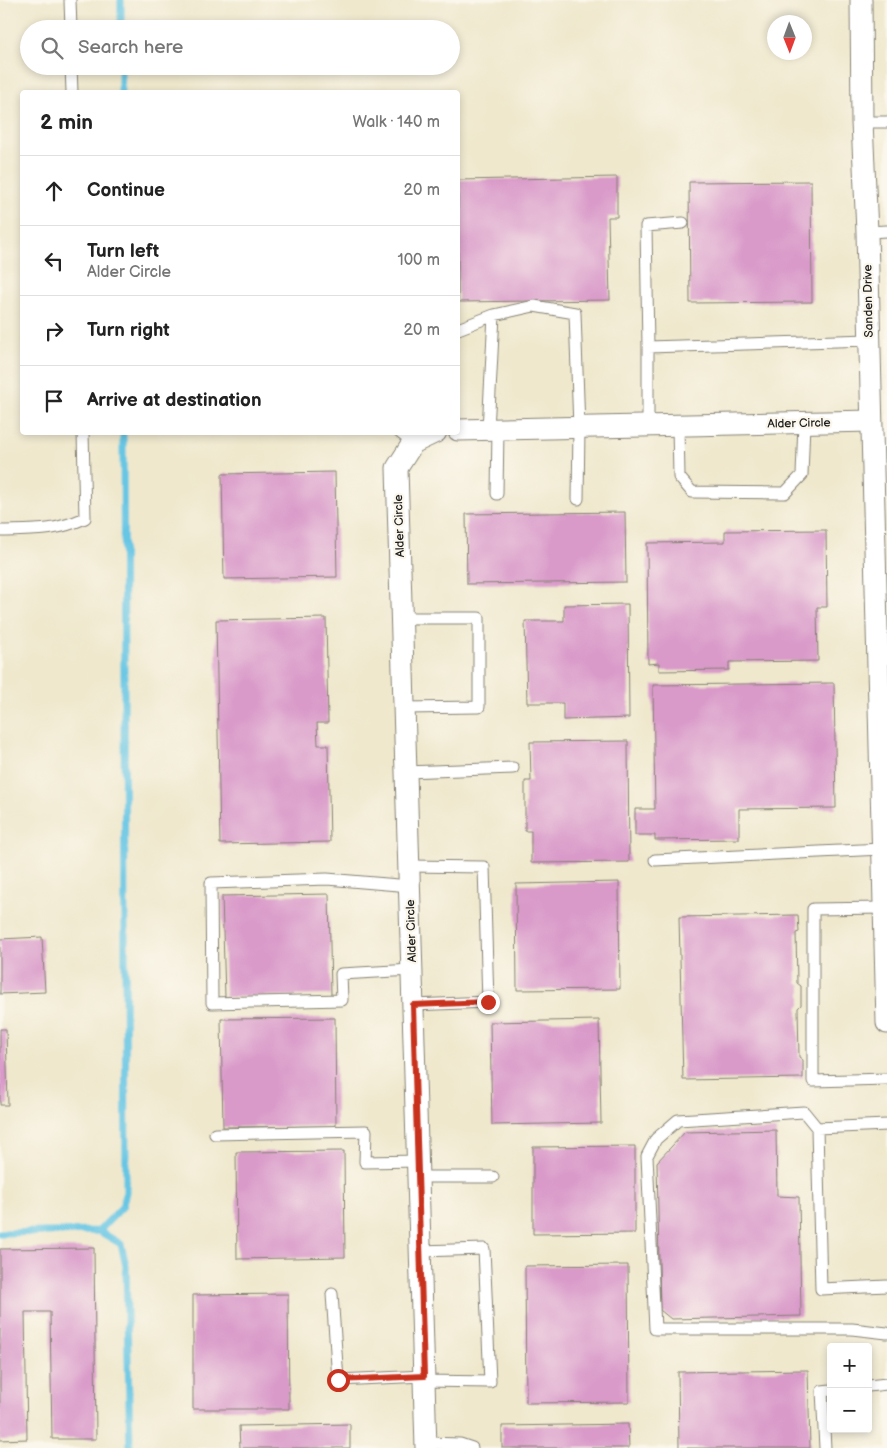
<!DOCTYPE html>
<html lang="en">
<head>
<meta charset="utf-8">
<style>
	:root { --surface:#fff; --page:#f2f2f2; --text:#222; --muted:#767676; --line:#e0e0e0 }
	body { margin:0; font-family:"Balsamiq Sans",sans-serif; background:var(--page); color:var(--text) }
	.controls { position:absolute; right:15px; bottom:15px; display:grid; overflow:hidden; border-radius:5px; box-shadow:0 2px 8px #0003 }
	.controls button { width:45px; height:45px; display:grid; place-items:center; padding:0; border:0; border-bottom:1px solid var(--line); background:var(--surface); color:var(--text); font:25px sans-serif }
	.compass { position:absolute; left:767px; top:15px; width:45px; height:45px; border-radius:50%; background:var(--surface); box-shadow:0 2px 8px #0003; rotate:179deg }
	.stop { position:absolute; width:15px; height:15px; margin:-11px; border:4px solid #c8321e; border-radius:50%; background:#fff }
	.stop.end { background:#c8321e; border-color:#fff; box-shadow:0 1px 5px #0008 }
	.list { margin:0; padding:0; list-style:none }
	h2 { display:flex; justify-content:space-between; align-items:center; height:65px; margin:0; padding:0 20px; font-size:21px }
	h2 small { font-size:16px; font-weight:400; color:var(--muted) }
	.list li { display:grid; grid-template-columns:32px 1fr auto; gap:15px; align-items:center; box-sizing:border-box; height:70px; padding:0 20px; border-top:1px solid var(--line) }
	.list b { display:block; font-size:19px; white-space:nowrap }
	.list p { margin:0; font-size:16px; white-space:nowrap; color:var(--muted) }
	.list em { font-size:16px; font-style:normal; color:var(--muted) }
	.icon { flex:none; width:28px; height:28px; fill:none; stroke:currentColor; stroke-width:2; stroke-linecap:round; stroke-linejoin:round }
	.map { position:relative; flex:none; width:887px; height:1448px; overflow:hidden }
	.search { position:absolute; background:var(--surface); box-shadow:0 2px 8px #0003; left:20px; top:20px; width:440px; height:55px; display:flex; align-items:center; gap:12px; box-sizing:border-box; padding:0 18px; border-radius:28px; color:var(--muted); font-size:19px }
	.panel { position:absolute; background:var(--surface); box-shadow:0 2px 8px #0003; left:20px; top:90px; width:440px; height:345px; border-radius:5px }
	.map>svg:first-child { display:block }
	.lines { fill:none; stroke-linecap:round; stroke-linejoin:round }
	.stream { stroke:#66c6e4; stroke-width:7 }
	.building { fill:#d999c9 }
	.lane-casing { stroke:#868274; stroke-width:13 }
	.street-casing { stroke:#868274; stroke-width:23 }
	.lane { stroke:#fff; stroke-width:11 }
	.street { stroke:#fff; stroke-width:21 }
	.route { stroke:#c8321e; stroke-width:6 }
	.labels { text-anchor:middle; stroke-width:4.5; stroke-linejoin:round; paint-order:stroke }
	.street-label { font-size:12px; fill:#1c1c1c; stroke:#fbf7ec }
</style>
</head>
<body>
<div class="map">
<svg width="887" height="1448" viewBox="0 0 887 1448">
	<rect width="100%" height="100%" fill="#fbf7ec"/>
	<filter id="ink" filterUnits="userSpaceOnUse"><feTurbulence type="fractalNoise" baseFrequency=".02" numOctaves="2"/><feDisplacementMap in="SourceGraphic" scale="10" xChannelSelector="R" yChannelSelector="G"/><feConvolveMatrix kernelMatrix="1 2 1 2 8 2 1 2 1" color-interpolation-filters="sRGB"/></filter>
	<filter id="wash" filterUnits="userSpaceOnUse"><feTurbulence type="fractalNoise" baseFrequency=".0096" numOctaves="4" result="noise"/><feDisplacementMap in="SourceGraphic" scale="20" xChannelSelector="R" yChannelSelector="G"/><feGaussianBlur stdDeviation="1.12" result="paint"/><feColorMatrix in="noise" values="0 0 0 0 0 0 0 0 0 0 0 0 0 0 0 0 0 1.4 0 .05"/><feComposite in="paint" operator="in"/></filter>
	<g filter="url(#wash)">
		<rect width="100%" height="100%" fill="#efe8cd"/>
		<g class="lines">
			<path class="stream" d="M121,0V29
				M121,66V92
				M99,1231L122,1207L126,1192L123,432
				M0,1233L99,1231L121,1244L126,1266L130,1448"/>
		</g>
		<g id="blocks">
			<path class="building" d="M617,177V217H608L610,300L458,302V180Z
				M811,181L812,302L690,303L689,182Z
				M335,472L337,577L224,579L222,474Z
				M625,512L626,582L467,584L466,514Z
				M826,530L827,607H817L818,661L729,662V670L659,671V663L648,664L647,543L725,542V531Z
				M628,604L629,718L563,720V703H527L525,621H564V605Z
				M326,618L328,723H317L318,745H328L330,842L220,844L216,620Z
				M834,683L836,808L739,809V839L655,840V835H635V809H655L653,685Z
				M628,741L629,862L531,863V831H525V781H531L530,742Z
				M619,882L620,989L517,990L516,884Z
				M329,894L331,995L225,997L222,896Z
				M798,915L799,932L796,933L797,983L801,986V1005L798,1008L799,1057L803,1060V1078L683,1080L679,917Z
				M42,937L45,992L0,994V939Z
				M335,1018L336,1126L223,1127L221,1019Z
				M599,1020L601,1123L492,1125L490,1022Z
				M0,1029H6L8,1105H0Z
				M776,1130L777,1196L799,1197L801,1316L671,1319L660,1310L657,1162L685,1132Z
				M635,1146V1233L533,1234V1147Z
				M344,1151L345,1257L237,1259L236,1152Z
				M94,1248L96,1439H52L50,1312H25L27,1439L0,1440V1249Z
				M628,1265L629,1402L526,1403L525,1266Z
				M288,1294L289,1409H193V1295Z
				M805,1370H808L810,1448H679L678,1372Z
				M350,1424V1448H240L239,1426Z
				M628,1424L629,1448H502V1426Z"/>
		</g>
	</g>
	<g filter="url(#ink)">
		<use href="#blocks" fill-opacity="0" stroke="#868274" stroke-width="1"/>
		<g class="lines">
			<g class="lane-casing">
				<path id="lane" d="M70,0L71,29
					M71,66L72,92
					M862,122H887
					M867,232L887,231
					M458,329L494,315
					M648,347L646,226L683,223
					M678,425L679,477L692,492L785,493L802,475L804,423
					M648,426V347L869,340
					M488,430L494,315L534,306L575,313L579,428L578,499
					M399,432L413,443
					M497,494L498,429
					M0,531C34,530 54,532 85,518L83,432
					M402,618H479V707L404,708
					M406,772L513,768
					M655,860L882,849
					M409,866L484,867L488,1002L413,1005
					M410,886L327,879L211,883L212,1003L342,1000L341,974L412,970
					M884,908L813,909V1081L887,1079
					M887,1125L817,1128L821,1289L887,1286
					M817,1128L804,1112L678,1120L656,1139L647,1156L655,1329H852L887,1333
					M215,1134L366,1131L365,1162L418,1161
					M418,1177H493
					M421,1251L484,1249L490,1382L425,1381
					M332,1294L338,1380L424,1376
					M868,1386L887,1384
					M426,1443L460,1444L472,1448
					M825,1448L822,1391L831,1390"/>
			</g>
			<g class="street-casing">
				<path id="street" d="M861,0L862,122L867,232L887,1023
					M458,430L871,421
					M426,1448L397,468L413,443L436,432"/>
			</g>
			<use href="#lane" class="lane"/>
			<use href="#street" class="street"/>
		</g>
	</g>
	<g class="lines" filter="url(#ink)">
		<path class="route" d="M338,1380L424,1376L413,1005L488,1002"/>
	</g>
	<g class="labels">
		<g class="street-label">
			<text transform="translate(868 301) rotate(-91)" y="4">Sanden Drive</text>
			<text transform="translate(799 423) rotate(-1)" y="4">Alder Circle</text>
			<text transform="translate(399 526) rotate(-92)" y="4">Alder Circle</text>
			<text transform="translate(411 931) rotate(-92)" y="4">Alder Circle</text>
		</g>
	</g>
</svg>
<div class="controls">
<button>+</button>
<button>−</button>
</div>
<svg class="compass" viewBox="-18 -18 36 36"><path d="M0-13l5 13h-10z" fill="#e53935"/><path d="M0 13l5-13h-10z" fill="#767676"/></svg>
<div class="stop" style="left:338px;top:1380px"></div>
<div class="stop end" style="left:488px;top:1002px"></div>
<div class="search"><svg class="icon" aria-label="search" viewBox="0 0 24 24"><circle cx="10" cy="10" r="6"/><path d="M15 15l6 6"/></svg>Search here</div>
<section class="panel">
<h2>2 min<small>Walk · 140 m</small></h2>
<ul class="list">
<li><svg class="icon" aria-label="ahead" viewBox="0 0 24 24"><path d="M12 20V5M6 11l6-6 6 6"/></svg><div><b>Continue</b></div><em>20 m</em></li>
<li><svg class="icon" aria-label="left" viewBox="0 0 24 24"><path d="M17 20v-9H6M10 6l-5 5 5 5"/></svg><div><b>Turn left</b><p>Alder Circle</p></div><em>100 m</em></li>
<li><svg class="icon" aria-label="right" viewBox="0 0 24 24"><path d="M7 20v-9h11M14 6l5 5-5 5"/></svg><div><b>Turn right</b></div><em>20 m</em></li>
<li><svg class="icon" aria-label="arrive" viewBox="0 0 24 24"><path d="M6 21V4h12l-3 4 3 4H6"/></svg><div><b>Arrive at destination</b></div></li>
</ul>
</section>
</div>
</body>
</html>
